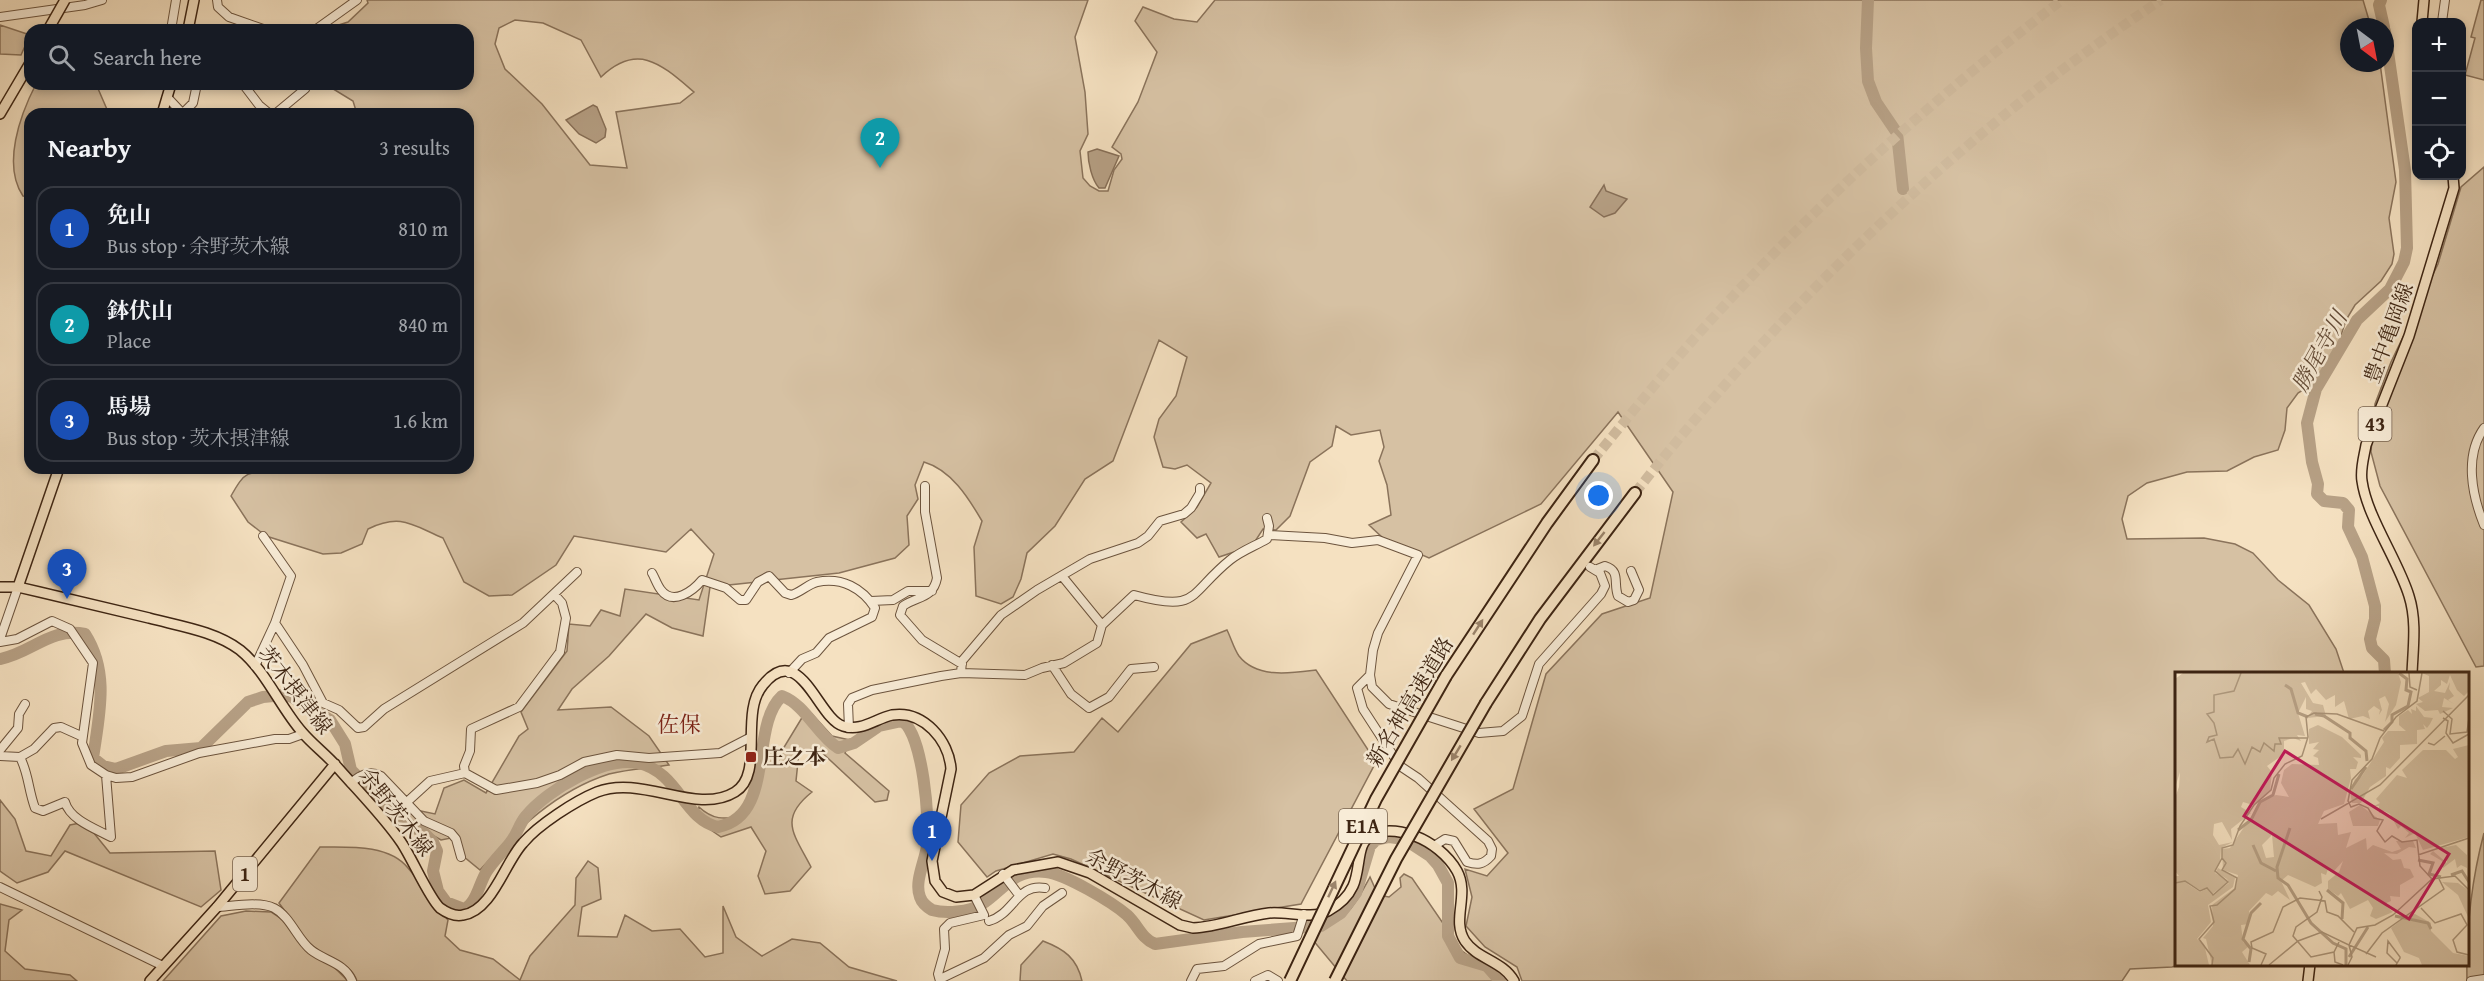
<!DOCTYPE html>
<html lang="en">
<head>
<meta charset="utf-8">
<style>
	:root { --surface:#171b24; --page:#20242c; --text:#f1f3f6; --muted:#9ea1a6; --line:#363941; --accent:#c59692 }
	body { margin:0; font-family:"Gentium Book Plus","Noto Serif JP",serif; background:var(--page); color:var(--text) }
	.controls { position:absolute; right:18px; top:18px; display:grid; overflow:hidden; border-radius:12px; box-shadow:0 3px 9px #0003 }
	.controls button { width:54px; height:54px; display:grid; place-items:center; padding:0; border:0; border-bottom:2px solid var(--line); background:var(--surface); color:var(--text); font:30px sans-serif }
	.compass { position:absolute; left:2340px; top:18px; width:54px; height:54px; border-radius:50%; background:var(--surface); box-shadow:0 3px 9px #0003; rotate:148deg }
	.you { position:absolute; left:1599px; top:496px; width:21px; height:21px; margin:-15px; border:4px solid #fff; border-radius:50%; background:#1a73e8; box-shadow:0 0 0 9px #1a73e833 }
	.badge { display:grid; place-items:center; width:39px; height:39px; border-radius:50%; background:var(--accent); color:#fff; font-size:20px; font-weight:700 }
	.pin { position:absolute; translate:-50% -50px; filter:drop-shadow(0 2px 3px #0008) }
	.pin::after { content:''; position:absolute; top:32px; width:21px; height:18px; background:inherit; clip-path:polygon(0 0,100% 0,50% 100%) }
	.list { margin:0; padding:0; list-style:none }
	h2 { display:flex; justify-content:space-between; align-items:center; height:78px; margin:0; padding:0 24px; font-size:26px }
	h2 small { font-size:20px; font-weight:400; color:var(--muted) }
	.list li { display:grid; grid-template-columns:39px 1fr auto; gap:18px; align-items:center; box-sizing:border-box; height:84px; margin:0 12px 12px; padding:0 12px; border:2px solid var(--line); border-radius:18px }
	.list b { display:block; font-size:22px; white-space:nowrap }
	.list p { margin:0; font-size:20px; white-space:nowrap; color:var(--muted) }
	.list em { font-size:20px; font-style:normal; color:var(--muted) }
	.icon { flex:none; width:33px; height:33px; fill:none; stroke:currentColor; stroke-width:2; stroke-linecap:round; stroke-linejoin:round }
	.map { position:relative; flex:none; width:2484px; height:981px; overflow:hidden }
	.search { position:absolute; background:var(--surface); box-shadow:0 3px 9px #0003; left:24px; top:24px; width:450px; height:66px; display:flex; align-items:center; gap:15px; box-sizing:border-box; padding:0 21px; border-radius:18px; color:var(--muted); font-size:22px }
	.panel { position:absolute; background:var(--surface); box-shadow:0 3px 9px #0003; left:24px; top:108px; width:450px; height:366px; border-radius:18px }
	.map>svg:first-child { display:block }
	.green { fill:#d6c1a3; stroke:#8a735b; stroke-width:1.5; fill-rule:evenodd }
	.water { fill:#b7a186; stroke:#876f58; stroke-width:1.5 }
	.lines { fill:none; stroke-linecap:round; stroke-linejoin:round }
	.river { stroke:#b7a186; stroke-width:12 }
	.highway-tunnel { stroke:#d0bb9e; stroke-width:10; stroke-dasharray:10 5; stroke-linecap:butt }
	.minor-casing { stroke:#6c543e; stroke-width:10 }
	.major-casing { stroke:#3e2513; stroke-width:12 }
	.highway-casing { stroke:#3e2513; stroke-width:14 }
	.minor { stroke:#f8ecd7; stroke-width:8 }
	.major { stroke:#f5e1c1; stroke-width:9 }
	.highway { stroke:#f5e1c1; stroke-width:10 }
	.major-bridge-casing { stroke:#3e2513; stroke-width:12; stroke-linecap:butt }
	.highway-bridge-casing { stroke:#3e2513; stroke-width:14; stroke-linecap:butt }
	.major-bridge { stroke:#f5e1c1; stroke-width:9 }
	.highway-bridge { stroke:#f5e1c1; stroke-width:10 }
	.oneway { fill:#9a836a }
	.poi-dot { fill:#8f2418; stroke:#f8ecd7; stroke-width:2 }
	.labels { text-anchor:middle; stroke-width:5; stroke-linejoin:round; paint-order:stroke }
	.shield { fill:#f8ecd7; stroke:#76614e; stroke-width:1.5 }
	.shield-label { font-size:20px; font-weight:bold; fill:#3e2513 }
	.street-label { font-size:21px; fill:#3e2513; stroke:#f8ecd7 }
	.poi-label { font-size:21px; font-weight:bold; fill:#3e2513; stroke:#f8ecd7; text-anchor:start }
	.water-label { font-size:22px; font-style:italic; fill:#624a36; stroke:#f8ecd7 }
	.neighbourhood-label { font-size:22px; fill:#7a1f14; stroke:#f8ecd7 }
	.inset-river { fill:none; stroke:#b7a186; stroke-width:3 }
	.inset-road { fill:none; stroke:#ac967b; stroke-width:1.5 }
	.view { fill:#c2185b; fill-opacity:0.15; stroke:#c2185b; stroke-width:3 }
	.inset-edge { fill:none; stroke:#3e2513; stroke-width:3 }
</style>
</head>
<body>
<div class="map">
<svg width="2484" height="981" viewBox="0 0 2484 981">
	<rect width="100%" height="100%" fill="#f5e1c1"/>
	<filter id="stains"><feTurbulence type="fractalNoise" baseFrequency=".00333" numOctaves="4"/><feColorMatrix values="0 0 0 0 .2 0 0 0 0 .09 0 0 0 0 .02 0 0 0 .5 -.17"/></filter>
	<radialGradient id="worn" r=".72"><stop offset=".6" stop-color="#630" stop-opacity="0"/><stop offset="1" stop-color="#630" stop-opacity=".3"/></radialGradient>
	<path class="green" d="M367,0H1088L1075,37L1085,92L1088,134L1080,151L1083,178L1090,186L1099,191H1108L1114,170L1122,159L1121,154L1112,147L1138,102L1157,52L1135,21L1143,7L1174,19L1197,22L1215,0H2363L2371,27H2349V63H2380L2396,182L2389,218L2394,254L2392,264L2381,281L2355,305L2346,320L2339,342L2322,371L2311,385L2298,393L2287,408L2285,430L2278,450L2254,457L2227,471L2187,472L2147,483L2128,496L2122,519L2127,539L2204,538L2235,544L2253,553L2278,580L2309,605L2336,649L2344,673L2176,674L2178,965L2172,967L2130,969L2122,981H1522L1517,967L1485,947L1466,926L1472,897L1465,869L1487,876L1508,853L1474,809L1513,789L1546,674L1602,614L1650,598L1673,492L1618,412L1541,504L1429,558L1383,538L1369,525L1391,515L1387,485L1379,461L1384,447L1380,430L1351,435L1336,426L1332,446L1310,462L1290,516L1276,530L1263,529L1252,546L1219,557L1206,534L1197,538L1181,522L1197,507L1211,483L1187,465L1175,469L1163,467L1154,437L1159,419L1176,396L1187,357L1159,340L1113,461L1085,479L1055,526L1027,553L1021,579L1013,597L1001,604L976,596L974,547L982,521C968,497 951,470 924,462L915,485L918,499L907,516L909,545L895,558L839,573L710,587L703,636L672,628L646,614L609,656L572,689L558,710L611,707L649,736L669,765C650,768 628,769 609,774C556,791 516,830 480,870L463,856L456,837L441,840L400,817L421,811L435,814L444,788L464,780L486,793L519,736L528,729L521,712L567,651L569,624L590,626L601,610L620,616L625,589L699,600L714,554L691,529L666,552L574,536L556,565L512,595L489,596L464,582L443,538C412,525 401,513 368,529L362,544L341,553L323,554L266,536L248,522L231,496C245,471 247,471 276,473L280,468H468V114H357L353,101L325,84H468V30H323L348,22L368,3ZM515,20L543,23L581,40L601,77C638,42 661,64 694,92L680,103L616,112L627,168L590,165L542,104L505,69L495,44L499,28Z
		M2481,0H2484V80L2465,75L2475,38L2471,37Z
		M0,25L30,35L21,55L0,54Z
		M36,84H96L109,114H30V197L23,196C2,165 20,115 36,84Z
		M2484,167V666L2476,667L2380,486L2371,452L2375,404L2391,362L2438,264L2461,187Z
		M1227,630C1231,638 1234,649 1239,656C1257,679 1292,673 1316,670L1376,762L1301,904L1204,920L1071,859L1053,854L996,871L987,877L958,842L961,805L989,773L1020,756L1074,752L1102,718L1118,732L1191,644Z
		M812,714L832,736L850,740L845,753L889,791L887,800L875,802L817,748L799,752L796,781L812,792C778,819 794,834 811,867L790,891L765,894L758,876L766,851L751,827L721,837L695,819L699,807C713,820 723,819 742,817L756,782L761,749H783L803,716Z
		M0,800L15,819L26,851L51,856L70,825L85,822L110,853L215,851L221,890L201,907L65,851L48,872L17,883L0,871Z
		M2484,833V981H2467C2466,932 2471,882 2484,833Z
		M320,847C348,847 389,844 408,868C423,885 432,903 448,920L445,936L460,950L493,959L520,980L530,956L575,905L576,878L588,861L598,868L601,899L582,907L578,936L617,937L625,915L652,931L680,929L705,957L723,953V906L736,937L762,956L792,939L820,943L849,967L897,981H357C351,963 332,960 318,950C302,939 291,919 279,903Z
		M1404,874L1412,878L1462,951L1487,969L1495,981H1347L1307,933V929C1344,928 1354,906 1370,877L1378,895L1389,897L1401,887L1400,878Z
		M0,904L22,910L9,920L5,951L25,969L70,975L77,981H0Z
		M246,911L271,912L283,920L306,950L333,966L348,981H163L221,916Z
		M1043,941C1064,949 1077,958 1082,981H1020L1021,965Z"/>
	<path class="water" d="M593,105L597,107L606,129L605,137L596,143L579,134L566,120Z
		M1097,149L1119,156L1105,188H1099C1092,180 1088,163 1088,152Z
		M1604,185L1606,191L1627,199L1615,213L1604,217L1590,207Z"/>
	<g class="lines">
		<path class="river" d="M1868,0L1866,48L1868,81L1876,102L1897,133L1903,189
			M2381,0L2379,5L2384,27
			M2385,31L2405,170L2407,248L2404,262L2390,289L2357,320L2316,389L2307,423L2312,462L2318,484L2317,494L2324,501L2343,503L2349,510L2348,527L2362,557L2375,606V619L2370,639L2372,648L2384,660L2385,674
			M0,659C32,653 50,627 85,634C110,673 99,715 93,758L103,766L116,769L166,751L201,748L248,702L263,697L284,695L292,697L330,720L345,744L351,770L404,822L424,833L433,842L437,851L433,871L438,891L446,902L464,909C477,903 479,883 487,871C494,860 502,853 510,843C517,835 519,824 526,816C547,790 605,756 638,763C679,772 683,819 718,827C776,816 749,726 782,696C806,705 817,735 838,748L854,743L879,726L902,721C923,733 930,822 927,846C925,861 914,882 920,897C922,903 927,907 932,910C946,914 969,912 982,904C1003,891 1013,868 1046,872C1065,874 1112,902 1127,915C1138,925 1141,938 1155,944L1242,932L1321,926L1341,913L1356,893L1370,846L1376,840L1389,837L1404,839L1430,856L1438,865L1448,883V936L1460,958L1487,966L1500,981"/>
		<path class="highway-tunnel" d="M1593,460C1635,409 1677,356 1722,308C1826,195 1940,93 2062,0
			M1635,493C1784,304 1960,133 2161,0"/>
		<g class="minor-casing">
			<path id="minor" d="M217,0L218,7L229,17L266,30
				M0,17L85,5L102,0
				M2442,22L2445,0
				M171,30L176,0
				M315,30L357,0
				M243,84L259,105L270,114
				M167,97L183,114
				M183,113L193,103L197,84
				M275,114L305,89L302,84
				M2484,428C2464,456 2472,495 2484,525
				M925,486V512L937,578C933,599 917,596 903,606L900,615L922,640L962,664
				M1268,535L1325,538L1352,543L1378,540L1418,555L1378,633L1373,650L1370,675L1372,687L1389,704L1479,733L1503,731L1522,716L1539,664L1601,594L1605,586L1600,573L1590,567
				M1595,570L1605,566C1621,571 1613,583 1618,596L1628,602L1634,600L1639,590L1631,571
				M652,573C655,578 657,585 661,590C673,606 693,591 702,580L726,588L740,600H746L758,582L769,576L785,593L791,595C800,593 808,584 817,582C842,577 862,588 875,608L872,617L829,638L816,653L802,659L789,673
				M1062,576L1102,625
				M554,594L562,603L566,618L560,652L519,707L471,729L470,751L464,766L465,773L496,790L537,783L560,775L584,762L617,755L649,758L720,753L749,738
				M871,601L893,600L908,591H932
				M275,623L303,665L323,703L339,710L358,728L364,727L384,709L523,623L577,572
				M0,639L18,587
				M0,642L17,639L52,621L70,629L93,663L82,743L91,765L106,775L116,778L132,777L199,753L275,739H289L303,734
				M1052,665L1071,694L1089,708L1109,697L1131,669L1154,667
				M255,666L275,623L291,576L263,536
				M961,673L962,661L1001,615L1037,590L1090,559L1138,543L1148,536L1160,521L1184,514L1191,508L1200,493V488
				M1370,675L1357,688L1363,709L1400,766L1418,778L1488,841L1492,849L1491,856C1483,865 1477,865 1467,862L1454,841L1445,839L1434,846
				M849,728L848,704L852,698L872,690L941,676L961,673L1025,675L1042,668L1064,663L1097,643L1102,625L1134,595C1199,613 1188,594 1230,560C1241,551 1255,546 1267,539L1269,526L1267,518
				M0,750L18,728L19,714L25,704
				M0,756L20,757C29,775 28,789 35,808L43,811L65,802C70,820 96,829 111,837L106,775
				M20,757L34,749L54,728L61,727L81,736
				M351,783C360,775 369,770 381,776L424,821L451,833L456,839L461,857
				M407,802L430,781L465,773
				M1003,874L1019,895
				M0,887L163,966
				M217,907C233,906 259,901 274,908C291,917 297,939 311,950C325,961 345,963 352,981
				M989,921C1014,914 1017,883 1045,888
				M942,978L984,958L1009,935L1027,926L1043,906L1062,893
				M940,981L938,974L945,949L944,929L950,923L984,915L974,895
				M1191,981L1197,969L1224,966L1259,944L1297,936L1304,914
				M1255,981L1268,975L1278,981
				M2471,981L2484,979"/>
		</g>
		<g class="major-casing">
			<path id="major" d="M2422,22L2424,0
				M188,30L194,0
				M0,114L30,63
				M162,114L171,84
				M0,587H18C62,597 106,608 149,618C179,626 215,631 240,650C266,671 280,707 302,732C313,745 327,755 338,768C359,792 383,816 401,842C412,858 429,898 440,908C447,913 455,917 463,915C492,911 505,862 523,843C538,825 575,801 597,792C642,774 696,816 735,792C765,774 739,713 763,685C800,639 818,719 843,726C861,732 875,719 892,715C924,710 949,741 951,769L932,861L935,881L943,892L956,897L974,895L1013,870L1058,862L1090,873L1180,925L1193,928C1219,927 1243,916 1269,913C1287,911 1311,920 1328,911C1339,905 1348,897 1353,886C1358,875 1358,861 1361,850C1367,825 1398,830 1415,836C1431,842 1448,855 1457,871C1470,895 1451,920 1465,941C1477,959 1503,961 1514,981
				M18,587L59,468
				M2412,674C2413,648 2417,621 2409,596C2398,560 2367,517 2362,481C2360,469 2364,457 2366,445L2409,336L2454,188L2453,176
				M150,981L217,907L335,764
				M2308,981L2310,964"/>
		</g>
		<g class="highway-casing">
			<path id="highway" d="M1446,676L1547,523L1593,460
				M1486,703L1540,619L1635,493"/>
		</g>
		<use href="#minor" class="minor"/>
		<use href="#major" class="major"/>
		<use href="#highway" class="highway"/>
		<g class="major-bridge-casing">
			<path id="major-bridge" d="M48,30L65,0"/>
		</g>
		<g class="highway-bridge-casing">
			<path id="highway-bridge" d="M1290,981L1376,799L1446,676
				M1335,981L1396,859L1486,703"/>
		</g>
		<use href="#major-bridge" class="major-bridge"/>
		<use href="#highway-bridge" class="highway-bridge"/>
	</g>
	<defs><path id="oneway-solid" d="M-6-.8H1V-3.2L6.5 0L1 3.2V.8H-6Z" transform="scale(1.5)"/></defs>
	<g class="oneway">
		<use href="#oneway-solid" transform="translate(1599 539) rotate(128)"/>
		<use href="#oneway-solid" transform="translate(1478 627) rotate(-57)"/>
		<use href="#oneway-solid" transform="translate(1456 753) rotate(121)"/>
		<use href="#oneway-solid" transform="translate(1332 889) rotate(-65)"/>
	</g>
	<rect class="poi-dot" x="745" y="751" width="12" height="12" rx="3"/>
	<g class="labels">
		<g class="shield">
			<rect x="2358.5" y="407" width="33" height="34" rx="4.5"/>
			<rect x="1339" y="809" width="48" height="34" rx="4.5"/>
			<rect x="233" y="857" width="24" height="34" rx="4.5"/>
		</g>
		<g class="shield-label">
			<text x="2375" y="431">43</text>
			<text x="1363" y="833">E1A</text>
			<text x="245" y="881">1</text>
		</g>
		<g class="street-label">
			<text transform="translate(2389 333) rotate(-70)" y="7">豊中亀岡線</text>
			<text transform="translate(295 690) rotate(52)" y="7">茨木摂津線</text>
			<text transform="translate(1410 702) rotate(-59)" y="7">新名神高速道路</text>
			<text transform="translate(396 812) rotate(52)" y="7">余野茨木線</text>
			<text transform="translate(1134 879) rotate(28)" y="7">余野茨木線</text>
		</g>
		<g class="poi-label">
			<text x="763" y="764">庄之本</text>
		</g>
		<g class="water-label">
			<text transform="translate(2319 351) rotate(-61)" y="8">勝尾寺川</text>
		</g>
		<g class="neighbourhood-label">
			<text x="679" y="732">佐保</text>
		</g>
	</g>
	<g transform="translate(2175 672)">
		<rect width="294" height="294" fill="#f5e1c1"/>
		<path d="M8,1H223L226,10L221,33L210,50L214,32L210,24L204,27L207,38L204,43L205,38L199,34L193,39L195,47L188,44L174,47L169,29L160,35V23L151,28L141,17L136,22L130,10L126,11L138,31L148,33L151,44L132,46L137,39L131,37V25L123,41L130,64L122,63L126,69L118,66L109,69V82L92,94L97,100L95,119L78,133L68,130L66,135L76,141L56,157L57,168L47,150L39,152L38,163L44,173L58,170L46,176L45,191L40,199V201L52,208V211L37,222L33,216L25,218L11,211L25,220L32,217L37,223L54,211L52,207L41,200L43,196L60,206L58,215L33,233L36,250L22,267L29,272L34,293H0V204H4L0,199V126L4,115L5,100L0,116V7ZM247,1H294V19L289,24L282,18L275,3L272,12L266,8V13L259,19L270,21L275,10L274,17L279,24L273,28L279,32L269,26L267,35L278,36L265,42L263,38L250,39L241,32L248,30L243,26L254,20V4ZM241,34L249,45L258,46L255,52L252,56L248,52L250,57L242,58V72L225,73V86L215,97L211,95V104L195,115L186,131H177L175,119L180,107L187,104L209,70L207,66L213,59H231L224,53V44L233,38L237,42L236,37L241,39ZM143,53L167,65L186,83V86L178,85L183,90L181,97H175L176,106L169,132L149,139L143,152L162,151L163,163L176,160L171,176L191,166L192,178L198,173L217,180L226,177L221,169H238L241,176L234,175L222,182L209,181L218,188L226,187L229,196L235,197L239,205L225,213V225L215,224L216,229L209,232L218,240L201,247L195,244L198,236L193,228L175,237L166,221L163,224L153,217V209L164,200L168,189L159,199L153,197L151,203L146,201L147,211L140,215L113,203L106,209L115,228L103,219L97,224L91,221L74,239V252L66,253L68,270L74,274L67,280L75,293H37L31,267L28,266L38,254L37,233L61,215L63,203L48,198L47,177L55,176L86,130L101,123L114,125L106,111L109,98L117,92L144,93L143,86L138,84L144,78L138,77L144,70L134,72V57ZM97,163L99,185L91,186L87,173ZM294,73V165L248,178L240,161L230,166L234,161L226,154L223,157L215,142L209,139L204,141V134H199L205,131L201,127L222,103L232,106L227,98L248,78H271L280,87L283,85L278,77ZM185,133L205,148L203,154H178L174,140ZM281,173L292,183V196L286,193L282,196L280,187L268,196L267,189L255,182L258,179L272,191V182L266,176ZM267,210L283,211L293,218L294,247L283,223ZM240,242L256,251V259L278,281L294,284V293H247L244,286L229,280L216,256L229,246L239,247L233,244Z" fill="#d6c1a3" fill-rule="evenodd"/>
		<path class="inset-river" d="M110,13L116,17L123,41L133,45M140,42L149,44L175,61V66L191,79L192,89M209,58L217,50V43L233,34L236,20L231,18L232,7L224,1M176,117L191,95M115,156L102,195L103,206L113,213L136,251L158,271L171,277V293M63,158L76,148L85,130L98,123L104,102M78,173L86,191L101,199M243,188L258,191L254,202L266,205M276,203L287,199L294,210M152,218L168,231L167,247M220,244L253,251L256,257M174,285L193,255M74,290L76,277L68,267L76,241L86,231"/>
		<path class="inset-road" d="M66,1L59,19L39,23V40L32,42L39,51L42,63L34,65L32,70L39,67L45,86L58,85L63,77L70,92L77,75L85,80L89,71L99,79L100,72H106L104,66H132M234,1L235,15L242,18M247,1L242,29L221,45L205,66L197,87L177,108L173,129L176,135L184,132L193,136L199,146L208,148L202,159L210,170L217,164L227,170L242,168L245,194L257,207M268,39L277,47L275,62L292,60L294,46M268,46L273,49L271,61L278,71L294,62M253,71L259,73L270,64M146,147L205,113L294,23M243,183L294,166M0,211L10,209L25,219L32,216L38,223L53,210L40,199L47,186M144,219L147,225L142,240L121,255L118,264L136,285L159,280L164,270M246,236L260,251L286,242L292,253L278,268L282,280L294,283M159,280L160,290L168,293M191,282L207,261L269,217L264,207M201,285L174,273L182,256L200,253L218,243L257,207L280,204L294,218M37,293L38,286L24,267L39,250L35,234L42,233L60,217L62,206L47,198L51,191L47,186V176L58,173L65,154L79,133L96,118L99,106L110,92L127,84L133,65L131,45L139,41L162,42L209,59M86,293L91,282L77,276L76,270L98,260L108,235L125,226L150,229L152,240L163,244L179,260M94,293L123,269L147,260L174,273L177,285L173,293M221,293L225,286V285L213,269L212,281L222,291"/>
		<path class="view" d="M110,79L274,182L234,247L69,144Z"/>
		<rect width="294" height="294" class="inset-edge"/>
	</g>
	<rect width="100%" height="100%" filter="url(#stains)"/>
	<rect width="100%" height="100%" fill="url(#worn)"/>
</svg>
<div class="controls">
<button>+</button>
<button>−</button>
<button><svg class="icon" aria-label="locate" viewBox="0 0 24 24"><circle cx="12" cy="12" r="6"/><path d="M12 2v4M12 18v4M2 12h4M18 12h4"/></svg></button>
</div>
<svg class="compass" viewBox="-18 -18 36 36"><path d="M0-13l5 13h-10z" fill="#e53935"/><path d="M0 13l5-13h-10z" fill="#9ea1a6"/></svg>
<div class="you"></div>
<div class="pin badge" style="left:932px;top:861px;background:#1a4fb4">1</div>
<div class="pin badge" style="left:880px;top:168px;background:#0f9aa8">2</div>
<div class="pin badge" style="left:67px;top:599px;background:#1a4fb4">3</div>
<div class="search"><svg class="icon" aria-label="search" viewBox="0 0 24 24"><circle cx="10" cy="10" r="6"/><path d="M15 15l6 6"/></svg>Search here</div>
<section class="panel">
<h2>Nearby<small>3 results</small></h2>
<ul class="list">
<li><span class="badge" style="background:#1a4fb4">1</span><div><b>免山</b><p>Bus stop · 余野茨木線</p></div><em>810 m</em></li>
<li><span class="badge" style="background:#0f9aa8">2</span><div><b>鉢伏山</b><p>Place</p></div><em>840 m</em></li>
<li><span class="badge" style="background:#1a4fb4">3</span><div><b>馬場</b><p>Bus stop · 茨木摂津線</p></div><em>1.6 km</em></li>
</ul>
</section>
</div>
</body>
</html>
